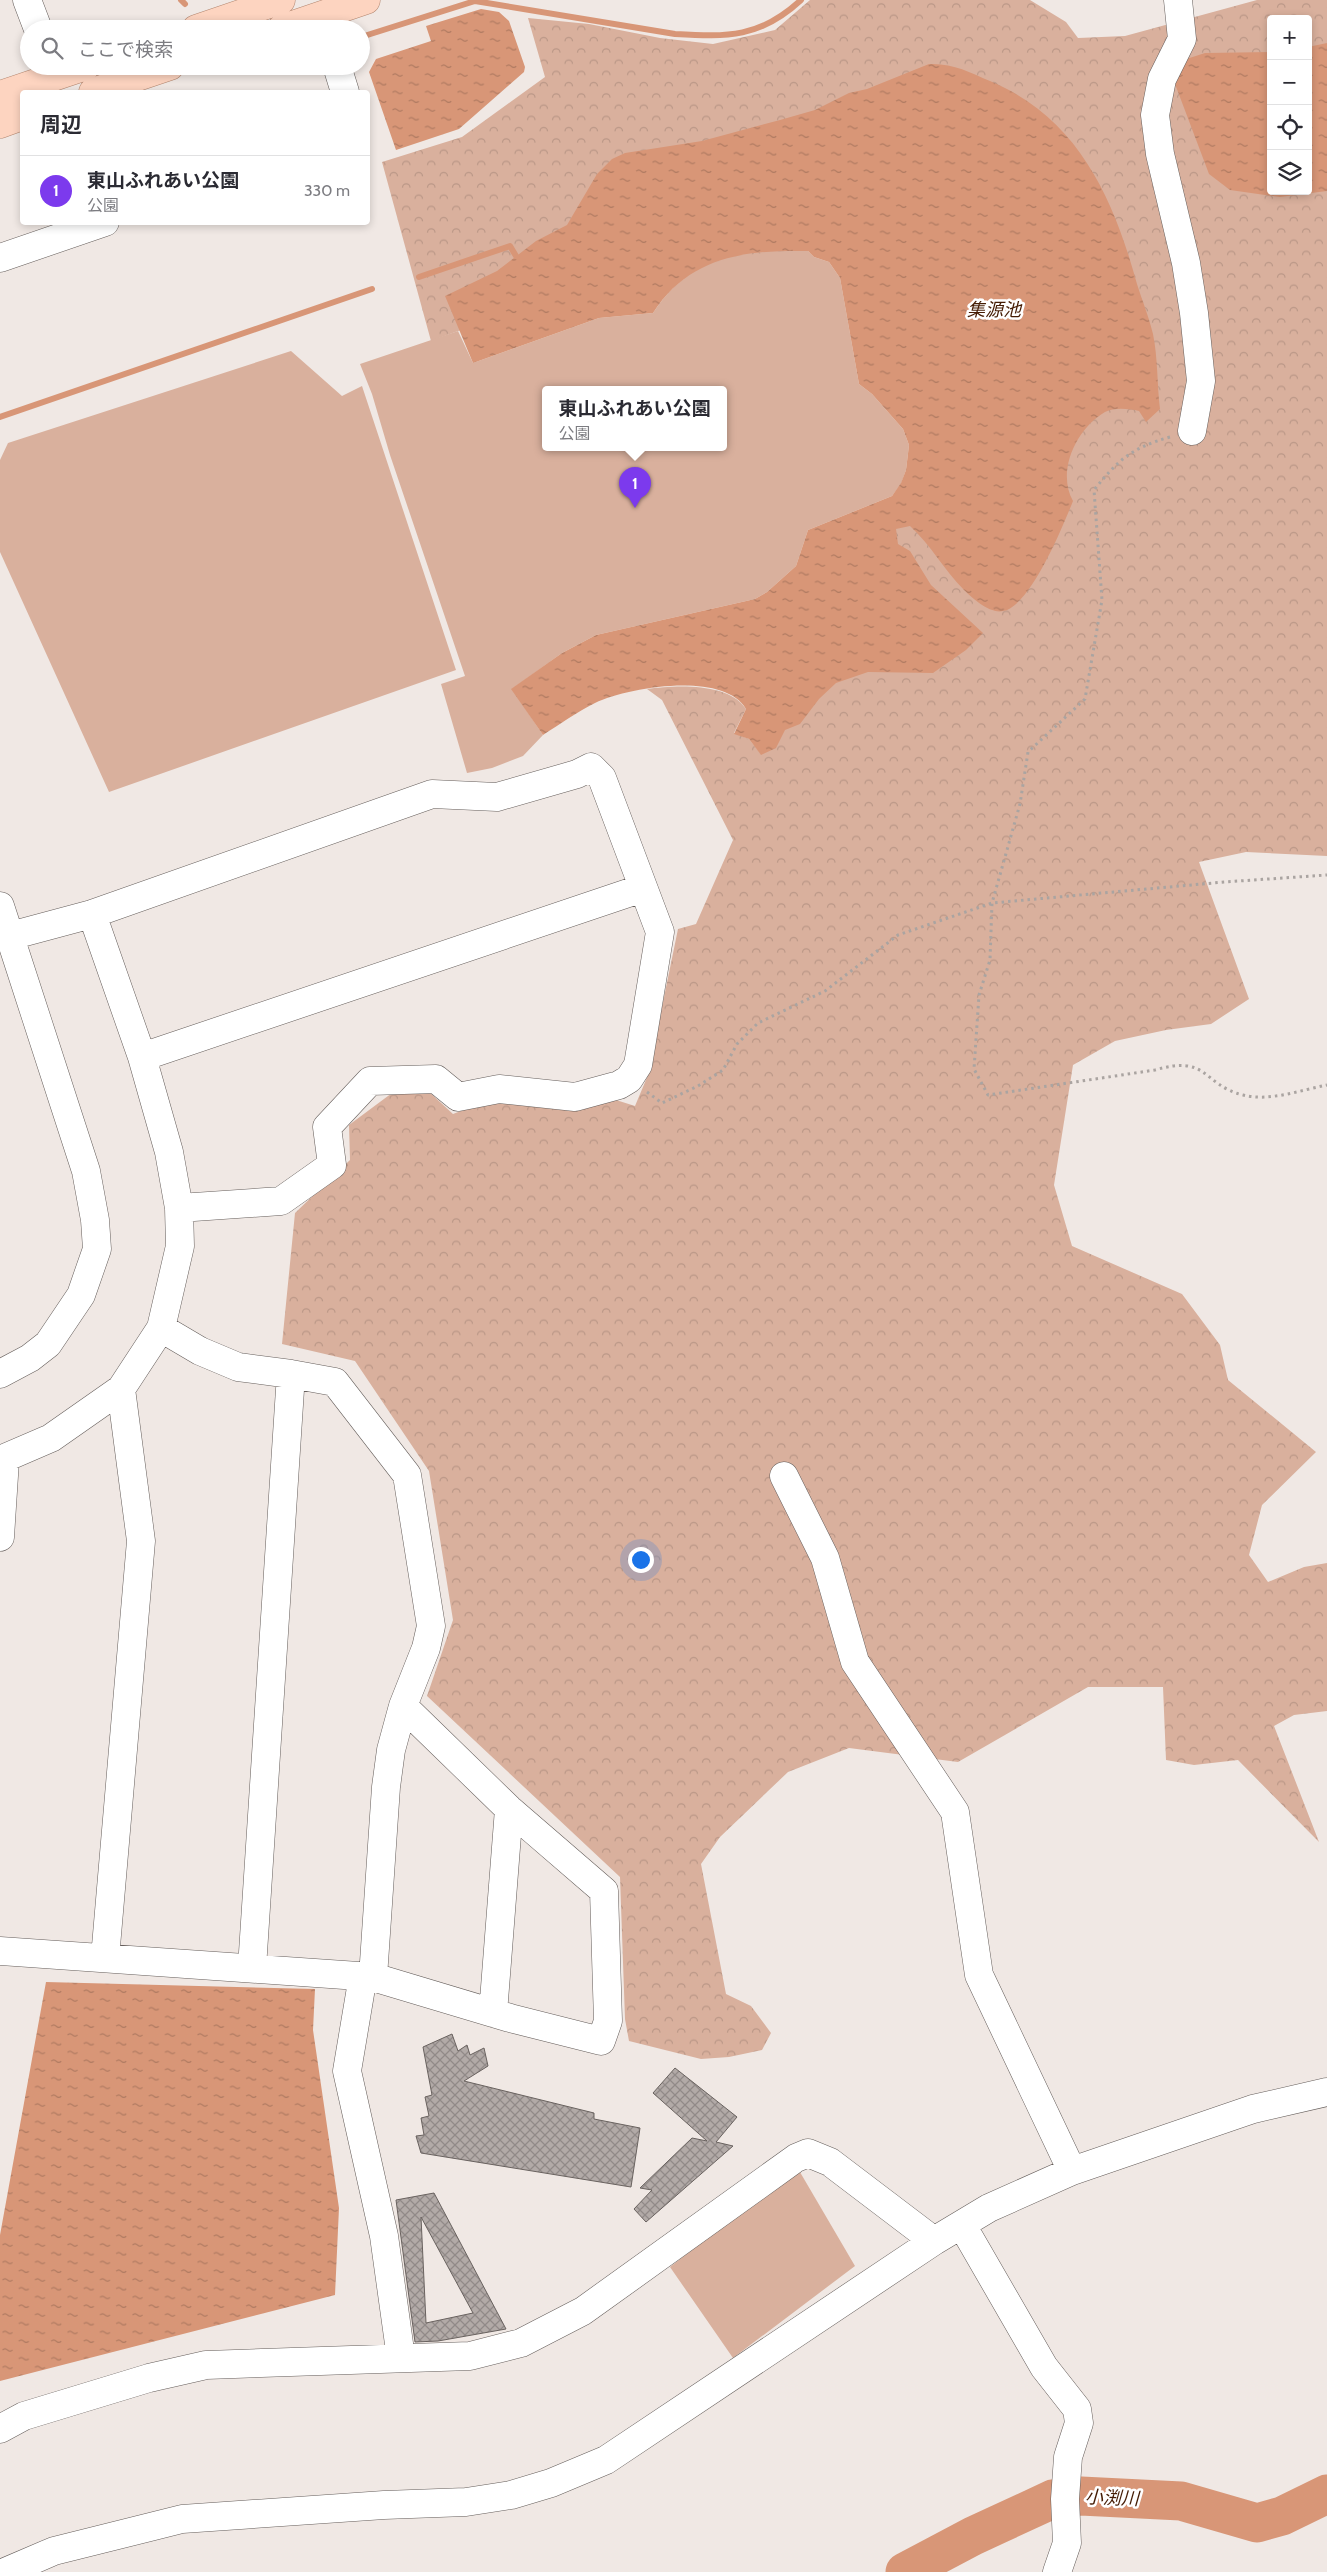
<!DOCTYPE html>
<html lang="ja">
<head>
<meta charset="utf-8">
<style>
	:root { --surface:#fff; --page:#f7f7f7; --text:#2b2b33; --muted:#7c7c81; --line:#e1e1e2; --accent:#7c3aed }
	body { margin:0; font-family:Cabin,"Noto Sans JP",sans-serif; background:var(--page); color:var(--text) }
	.controls { position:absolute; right:15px; top:15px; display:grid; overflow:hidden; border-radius:5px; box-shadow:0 2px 8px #0003 }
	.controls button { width:45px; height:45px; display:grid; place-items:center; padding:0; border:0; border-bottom:1px solid var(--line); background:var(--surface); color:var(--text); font:25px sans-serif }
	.you { position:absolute; left:640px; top:1559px; width:18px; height:18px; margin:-12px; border:4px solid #fff; border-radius:50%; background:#1a73e8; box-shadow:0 0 0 8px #1a73e833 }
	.badge { display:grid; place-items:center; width:32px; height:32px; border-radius:50%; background:var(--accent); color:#fff; font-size:16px; font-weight:700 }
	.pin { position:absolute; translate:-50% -41px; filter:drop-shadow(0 1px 2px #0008) }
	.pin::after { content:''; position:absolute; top:26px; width:18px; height:15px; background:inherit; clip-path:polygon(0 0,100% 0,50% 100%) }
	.popup { position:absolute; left:542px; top:386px; width:185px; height:65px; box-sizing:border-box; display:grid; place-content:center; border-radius:5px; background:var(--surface); filter:drop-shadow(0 1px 4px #0005); font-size:16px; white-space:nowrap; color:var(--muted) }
	.popup b { font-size:19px; color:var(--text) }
	.popup::after { content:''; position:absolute; left:50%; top:100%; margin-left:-10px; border:10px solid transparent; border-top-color:var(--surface) }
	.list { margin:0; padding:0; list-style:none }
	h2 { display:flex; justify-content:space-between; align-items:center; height:65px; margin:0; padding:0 20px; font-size:21px }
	h2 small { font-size:16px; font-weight:400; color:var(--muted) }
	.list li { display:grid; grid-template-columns:32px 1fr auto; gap:15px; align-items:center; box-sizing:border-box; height:70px; padding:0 20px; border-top:1px solid var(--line) }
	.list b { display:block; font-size:19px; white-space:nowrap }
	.list p { margin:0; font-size:16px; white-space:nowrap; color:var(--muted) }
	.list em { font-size:16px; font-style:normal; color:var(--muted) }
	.icon { flex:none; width:28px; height:28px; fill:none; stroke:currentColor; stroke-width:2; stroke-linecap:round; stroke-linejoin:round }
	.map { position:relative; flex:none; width:1327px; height:2572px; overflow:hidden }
	.search { position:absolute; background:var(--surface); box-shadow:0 2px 8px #0003; left:20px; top:20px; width:350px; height:55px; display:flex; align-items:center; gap:12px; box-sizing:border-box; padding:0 18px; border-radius:28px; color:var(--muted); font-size:19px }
	.panel { position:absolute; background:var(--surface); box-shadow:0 2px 8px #0003; left:20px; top:90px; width:350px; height:135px; border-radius:5px }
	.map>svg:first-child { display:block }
	.forest { fill:url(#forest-crowns); fill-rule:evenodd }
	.park { fill:#d9b09d; fill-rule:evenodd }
	.water { fill:url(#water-ripples) }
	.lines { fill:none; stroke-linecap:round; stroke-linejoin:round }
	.stream { stroke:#d89677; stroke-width:6 }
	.river { stroke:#d89677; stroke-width:39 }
	.building { fill:url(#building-cross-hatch); stroke:#69625f; fill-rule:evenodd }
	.minor-casing { stroke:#655e5b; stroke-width:29 }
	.major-casing { stroke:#b2856e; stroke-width:29 }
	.path { stroke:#aaa4a1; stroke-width:3; stroke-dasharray:2.5 4; stroke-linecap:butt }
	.minor { stroke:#fff; stroke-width:28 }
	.major { stroke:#fdd4c0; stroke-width:28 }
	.labels { text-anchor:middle; stroke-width:5; stroke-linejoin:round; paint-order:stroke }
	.water-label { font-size:18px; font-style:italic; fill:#451c04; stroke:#fff }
</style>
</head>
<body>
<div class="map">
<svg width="1327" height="2572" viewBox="0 0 1327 2572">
	<defs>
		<pattern id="forest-crowns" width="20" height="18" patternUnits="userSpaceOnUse" patternTransform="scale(1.25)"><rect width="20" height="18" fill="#d9b09d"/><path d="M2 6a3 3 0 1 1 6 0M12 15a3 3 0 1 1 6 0" fill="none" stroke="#ba9787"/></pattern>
		<pattern id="water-ripples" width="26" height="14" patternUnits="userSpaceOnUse" patternTransform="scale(1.25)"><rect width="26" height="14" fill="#d89677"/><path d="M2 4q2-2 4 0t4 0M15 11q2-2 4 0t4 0" fill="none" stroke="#af7a61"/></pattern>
		<pattern id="building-cross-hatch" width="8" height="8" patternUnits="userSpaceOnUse" patternTransform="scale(1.25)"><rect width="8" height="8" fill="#b2aaa7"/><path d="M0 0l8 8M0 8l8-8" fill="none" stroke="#918a88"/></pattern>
	</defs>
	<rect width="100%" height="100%" fill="#f0e8e4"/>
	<path class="forest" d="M810,0H1030L1066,22L1078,38L1125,36L1257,0H1327V856L1246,852L1199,862L1249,999L1211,1024L1166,1030L1115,1041L1073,1065L1054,1185L1072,1246L1182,1294L1220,1345L1228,1380L1316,1452L1262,1505L1249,1555L1268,1582L1304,1567L1327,1563V1711L1294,1715L1274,1726L1319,1842L1238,1760L1194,1765L1166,1760L1163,1687H1088L958,1762L849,1748L788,1772L720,1837L701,1864L726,1994L751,2006L771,2033L762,2050L729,2057L701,2059L629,2041L625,2019L620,1877L427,1696L453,1620L429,1471L355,1361L282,1344L295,1213L350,1160L349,1125L392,1093L427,1090L453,1114L500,1096L616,1100L635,1106L648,1075L678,929L696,924L733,840L662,700L647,689C675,685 729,682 746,709L734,733L749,739L761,754L931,460L888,232L458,331L431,341L382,162L462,137L545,77L528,18L589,24L660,38L713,44L775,30ZM1271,19H1308V191H1271Z"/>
	<path class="park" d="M785,251H808L814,257L829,262L840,278L859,384L872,394L903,429L909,445L906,470L901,484L892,496L808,530L796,566L767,592L755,599L596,635L562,653L512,689L543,735L523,756L492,768L467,773L441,684L465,676L390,455L372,394L360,364L458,331L473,363L599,318L653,313C687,261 727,256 785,251ZM546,389H724V447H546Z
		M291,351L342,396L362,386L456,670L109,792L0,552V460L8,443Z
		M797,2167L855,2266L733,2358L670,2267Z"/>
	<path class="water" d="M481,9L499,12L509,21L525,67L524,72L459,129L396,150L369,72L376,59L431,41L426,26Z
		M1327,43V191L1280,197L1230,190L1209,174L1175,84L1177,62L1205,53L1271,52V191H1308V47Z
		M929,64C953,63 969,72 990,81C1078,118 1113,197 1137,284C1142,300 1149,317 1153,334C1158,358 1157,385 1160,409L1146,422L1139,411C1129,409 1115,407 1105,412C1077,428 1056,471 1073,501C1063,526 1030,607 1003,611C990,614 973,599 964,590C944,570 931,545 910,526L896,529L898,544L910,551L931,585L983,633L966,650L933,673L868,672L836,683L819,699L800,724L785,730L776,748L761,755L749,739L734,734L746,709C724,671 629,687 595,703C577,712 560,724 543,735L511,689L562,653L596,635L755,599L767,592L796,566L808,530L892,496L901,483L906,470L909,445L903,429L872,394L859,384L840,278L829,262L814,257L808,251C745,250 690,256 653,313L599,318L473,363L445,296L497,271L536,241L567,225L597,174L612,159L625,153L702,141L780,120L815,110L849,93L867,89Z
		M46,1982L315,1989L313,2030L339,2208L335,2295L0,2381V2235Z"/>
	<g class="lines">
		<path class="stream" d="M181,0L185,4
			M361,37L475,1L675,34C728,37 760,38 801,0
			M260,66L264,71L277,66
			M419,277L510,246L516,256
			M0,417L372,289"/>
		<path class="river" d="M905,2572L973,2536L1053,2499L1081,2496L1181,2501L1257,2523L1282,2516L1327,2494"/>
	</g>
	<path class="building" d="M452,2034L458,2051L467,2045L470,2055L484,2048L488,2066L464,2081L594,2113V2119L640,2128L631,2187L421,2153L416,2136L424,2135L421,2118L429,2116L425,2097L432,2095L423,2047Z
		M675,2068L737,2117L716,2142L733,2146L646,2222L634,2209L652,2190L640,2188L692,2138L707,2141L653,2093Z
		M434,2193L506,2329L438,2341L415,2342L396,2200ZM421,2217L473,2313L426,2323Z"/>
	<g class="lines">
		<g class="minor-casing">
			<path id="minor" d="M27,0L38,29
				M1178,0L1182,39L1162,79L1155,115L1160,154L1186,263L1194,313L1201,381L1192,431
				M337,66L345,92
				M0,258L105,222
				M0,906L86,1171L95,1220L97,1249L81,1295L48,1344L30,1358L0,1374
				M10,936L92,914L432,794L497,797L577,774L591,767L602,778L660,932L638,1065L629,1079L619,1085L575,1097L499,1089L458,1097L436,1079L370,1081L327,1127L332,1165L281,1201L179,1208
				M142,1057L643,888
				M161,1328L200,1351L238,1367L291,1374L335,1382L407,1475L431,1626L426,1648L403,1706L391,1750L386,1787L373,1977
				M0,1460L51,1438L121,1389L161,1328L180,1246L179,1208L169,1152L142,1057L92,914
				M784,1476L825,1558L855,1662L955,1812L979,1975L1072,2171
				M0,1537L5,1460
				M0,1951L373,1977L510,2018L601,2041L608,2021L604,1891L509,1809L403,1706
				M105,1958L141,1541L121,1389
				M252,1968L291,1374
				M363,1976L347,2071L384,2236L401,2358
				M493,2013L509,1809
				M962,2225L1044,2367L1077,2409L1079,2423L1068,2457L1065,2499L1067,2543L1057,2572
				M0,2429L24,2416L149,2378L206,2365L470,2356L521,2343L583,2311L796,2158L808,2153L830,2162L934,2241
				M5,2572L54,2551L182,2519L384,2505L466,2502L511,2495L551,2483L606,2460L934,2241L989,2208L1072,2171L1253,2109L1327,2092"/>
		</g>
		<g class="major-casing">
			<path id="major" d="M196,29L281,0
				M281,29L366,0
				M93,92L170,66
				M0,95L86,66
				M0,124L22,116"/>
		</g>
		<path class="path" d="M1170,437C1131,448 1118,460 1094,490L1102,600L1085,699L1028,752L1020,804L992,903L990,960L979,995L974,1069L988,1095L1155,1070C1209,1054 1202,1085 1243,1095C1269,1102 1301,1090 1327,1085
			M647,1092L662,1103L698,1086L723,1070L737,1044L758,1023L825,991L898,935L992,903L1224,882L1327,875"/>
		<use href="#minor" class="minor"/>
		<use href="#major" class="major"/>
	</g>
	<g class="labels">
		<g class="water-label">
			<text x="994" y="316">集源池</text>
			<text transform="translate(1112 2498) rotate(2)" y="6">小渕川</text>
		</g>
	</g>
</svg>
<div class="controls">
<button>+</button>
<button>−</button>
<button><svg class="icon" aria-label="locate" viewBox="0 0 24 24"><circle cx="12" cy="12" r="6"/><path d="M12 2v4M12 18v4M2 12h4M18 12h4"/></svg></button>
<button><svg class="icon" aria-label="layers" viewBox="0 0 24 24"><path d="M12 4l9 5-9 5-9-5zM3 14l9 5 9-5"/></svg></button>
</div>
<div class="you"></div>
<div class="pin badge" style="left:635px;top:508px">1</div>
<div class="popup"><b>東山ふれあい公園</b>公園</div>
<div class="search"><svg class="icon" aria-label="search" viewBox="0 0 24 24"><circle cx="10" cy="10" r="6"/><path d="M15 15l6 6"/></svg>ここで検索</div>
<section class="panel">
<h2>周辺<small></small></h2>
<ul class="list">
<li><span class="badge">1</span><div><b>東山ふれあい公園</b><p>公園</p></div><em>330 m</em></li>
</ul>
</section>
</div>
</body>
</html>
